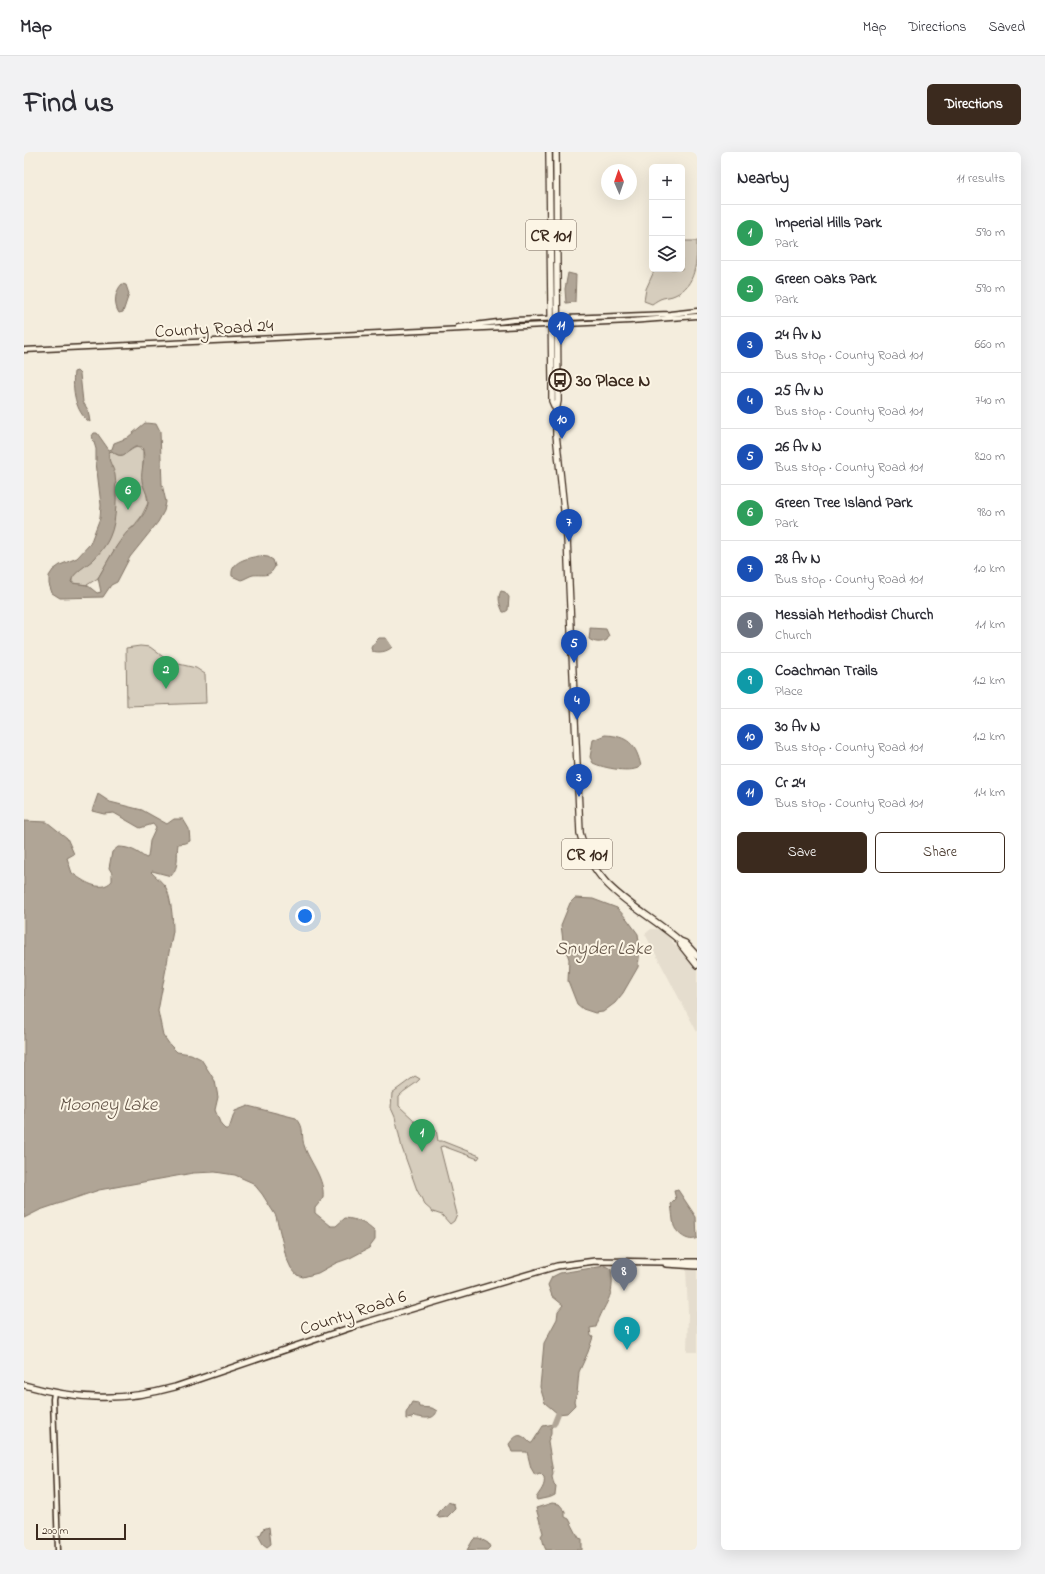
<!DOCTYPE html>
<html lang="en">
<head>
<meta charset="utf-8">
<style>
	:root { --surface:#fff; --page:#f2f2f3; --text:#2b2b33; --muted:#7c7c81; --line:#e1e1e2; --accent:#3b2a1e }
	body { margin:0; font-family:"Indie Flower",sans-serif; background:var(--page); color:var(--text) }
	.controls { position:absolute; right:12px; top:12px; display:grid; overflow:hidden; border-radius:6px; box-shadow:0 4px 16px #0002 }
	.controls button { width:36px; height:36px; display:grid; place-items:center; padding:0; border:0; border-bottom:1px solid var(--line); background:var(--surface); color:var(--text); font:20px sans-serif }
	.compass { position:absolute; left:577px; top:12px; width:36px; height:36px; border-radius:50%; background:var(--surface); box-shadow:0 4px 16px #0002; rotate:358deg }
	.scale { position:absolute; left:12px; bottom:10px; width:90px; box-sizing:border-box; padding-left:4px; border:2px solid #3b2a1e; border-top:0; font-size:11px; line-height:14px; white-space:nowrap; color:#3b2a1e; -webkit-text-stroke:3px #fcf5e5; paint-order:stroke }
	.you { position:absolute; left:281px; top:764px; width:14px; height:14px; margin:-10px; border:3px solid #fff; border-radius:50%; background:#1a73e8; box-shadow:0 0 0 6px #1a73e833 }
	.badge { display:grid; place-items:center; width:26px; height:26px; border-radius:50%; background:var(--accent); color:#fff; font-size:13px; font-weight:700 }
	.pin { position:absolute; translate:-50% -33px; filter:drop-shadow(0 1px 2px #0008) }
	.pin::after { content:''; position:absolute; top:21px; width:14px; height:12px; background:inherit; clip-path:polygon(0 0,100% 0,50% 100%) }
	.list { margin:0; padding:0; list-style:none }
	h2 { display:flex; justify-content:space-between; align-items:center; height:52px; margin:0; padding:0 16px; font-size:17px }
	h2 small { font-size:13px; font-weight:400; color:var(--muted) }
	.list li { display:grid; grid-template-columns:26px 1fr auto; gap:12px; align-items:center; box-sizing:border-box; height:56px; padding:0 16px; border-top:1px solid var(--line) }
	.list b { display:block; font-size:15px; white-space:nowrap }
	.list p { margin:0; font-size:13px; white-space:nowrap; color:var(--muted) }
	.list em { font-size:13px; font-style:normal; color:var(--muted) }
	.actions { display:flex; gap:8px; padding:12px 16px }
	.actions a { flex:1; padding:9px 0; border:1px solid var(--accent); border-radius:6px; text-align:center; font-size:14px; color:var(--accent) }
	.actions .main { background:var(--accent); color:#fff }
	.icon { flex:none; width:22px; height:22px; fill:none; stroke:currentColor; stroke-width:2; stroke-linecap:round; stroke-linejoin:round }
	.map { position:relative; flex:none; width:673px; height:1398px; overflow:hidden; border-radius:6px }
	header { display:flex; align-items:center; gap:24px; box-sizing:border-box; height:56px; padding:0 20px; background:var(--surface); border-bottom:1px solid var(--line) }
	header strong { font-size:19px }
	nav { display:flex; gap:22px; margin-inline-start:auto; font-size:14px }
	.intro { display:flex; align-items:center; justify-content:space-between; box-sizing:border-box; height:96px; padding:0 24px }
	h1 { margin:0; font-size:28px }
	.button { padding:10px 18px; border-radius:6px; background:var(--accent); color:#fff; font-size:14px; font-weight:700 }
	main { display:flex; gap:24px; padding:0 24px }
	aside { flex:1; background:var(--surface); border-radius:6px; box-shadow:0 4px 16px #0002 }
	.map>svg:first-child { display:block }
	.built { fill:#e5ddce }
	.green { fill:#d6cdbd; stroke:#887c6e }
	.water { fill:#b0a596; stroke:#817466; fill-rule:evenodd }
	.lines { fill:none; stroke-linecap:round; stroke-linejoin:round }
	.river { stroke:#b0a596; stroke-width:5.5 }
	.tertiary-casing { stroke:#3b2a1e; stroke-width:7 }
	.secondary-casing { stroke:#3b2a1e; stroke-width:8 }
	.primary-casing { stroke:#3b2a1e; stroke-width:8 }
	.tertiary { stroke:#fcf5e5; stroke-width:4 }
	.secondary { stroke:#fcf5e5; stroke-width:5 }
	.primary { stroke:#fcf5e5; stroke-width:5.5 }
	.labels { text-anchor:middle; stroke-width:4; stroke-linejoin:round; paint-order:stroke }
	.shield { fill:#fcf5e5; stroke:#75675a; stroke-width:1 }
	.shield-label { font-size:17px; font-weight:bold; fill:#3b2a1e }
	.street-label { font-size:18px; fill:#3b2a1e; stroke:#fcf5e5 }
	.poi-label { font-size:18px; font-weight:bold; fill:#3b2a1e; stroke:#fcf5e5; text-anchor:start }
	.water-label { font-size:19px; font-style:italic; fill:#645548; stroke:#fcf5e5 }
</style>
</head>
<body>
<header>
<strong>Map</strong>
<nav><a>Map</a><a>Directions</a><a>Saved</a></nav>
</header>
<div class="intro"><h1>Find us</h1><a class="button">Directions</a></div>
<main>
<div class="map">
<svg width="673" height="1398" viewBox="0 0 673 1398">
	<rect width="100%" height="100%" fill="#f4eddd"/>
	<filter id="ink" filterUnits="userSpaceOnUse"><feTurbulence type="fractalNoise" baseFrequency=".025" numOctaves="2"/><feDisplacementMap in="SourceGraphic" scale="8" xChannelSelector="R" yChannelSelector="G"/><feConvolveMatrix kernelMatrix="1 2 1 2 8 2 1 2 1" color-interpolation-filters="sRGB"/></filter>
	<g filter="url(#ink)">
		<path class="built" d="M627,777H632L639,779L673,818V880L621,782Z
			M662,1116L673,1117V1200H663L664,1161Z"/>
		<path class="green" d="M661,89H673C673,109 672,134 651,143C647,145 643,145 639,146C635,147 631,150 628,152L620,149L622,137L631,117H658V90Z
			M113,295L119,298V320L124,351L117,365L92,395L74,426L63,433L48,431V425L88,377L85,300L88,299C99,309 102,299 113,295Z
			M116,494L126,495L146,510L172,516L181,522L182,551L103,554L102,496Z
			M391,924L396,927C390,934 381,937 375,944V954L390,968L394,980L412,977L414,989H418L456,1004L454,1007L419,994L416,995L433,1062L430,1069L426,1072L418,1063L409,1060L401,1053L393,1038L378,996L371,965L367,956L368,941Z"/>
		<path class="water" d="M544,121L552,123L551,150L542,151L541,137Z
			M98,132L102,133L105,142L99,160L95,161C89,152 91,139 98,132Z
			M53,219L56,222L59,250L64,258L66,270C51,261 48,236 50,220Z
			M121,271L132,272L136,280L138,332L142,350L140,359L134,370L106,405L93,430L87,433L79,445L36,446L28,441L25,432V424L29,418L36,413L53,406L66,392L76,366L77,353L72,310V297L68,284L70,281H73L85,298L88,297L90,291L103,286ZM111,295H118C123,307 116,317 118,329C119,336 125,344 124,351C123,360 115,368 110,375C100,377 80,416 74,426L77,440L73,441L63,433L48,431L47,430C49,420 63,414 70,407C76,401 83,392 86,384C93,369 93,339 91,323C90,315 83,309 85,300L88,299C98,308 101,301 111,295Z
			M235,404L244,405L249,408L251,414C246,426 239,422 229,423C225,424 221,427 217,428L208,424C206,409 224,406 235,404Z
			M477,439L481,440L485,445L484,458L481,460H479C476,453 473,446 477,439Z
			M566,476L582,477L585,484L583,488C578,491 570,491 565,487L566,479Z
			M355,486H362L368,495C363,500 355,501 348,499L347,496L349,492Z
			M581,583C604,584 612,592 617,614C609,622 579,616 569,611L566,605L569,588Z
			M74,642L86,650L118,658L143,672L150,667H159L165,677L166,689L162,691L154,692C152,704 156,714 147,724L128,719L127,720C132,725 137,729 141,734C147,743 149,768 149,779L134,859L139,883L146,893L153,900L167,902L177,907L191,929L194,945L191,958L197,973L201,977H205L211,959L224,954L272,966C282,976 276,984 281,996C287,1012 301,1027 299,1046L291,1056V1061L307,1074H312L321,1066C333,1067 342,1071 351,1080V1088L345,1096L326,1106L312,1111L294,1121L279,1125L273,1123L267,1116L262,1105L252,1064L238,1042L229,1031L211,1023L191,1020L169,1021L75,1038L16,1058L0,1066V669L23,670L43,686L50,702L43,706L48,721C58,728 76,742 88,729V721L85,716L88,700L94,695C106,695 112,699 122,706L124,705L126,689L132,676L129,672L116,676L90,661L80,662L68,659Z
			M551,746L569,747L593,756L603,767L614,782L616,798L614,815L599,841L591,851L579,860L571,861L559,857L553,852L544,829L545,807L539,789L537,773L546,751Z
			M654,1038L672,1065L673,1086C665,1091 653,1082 650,1074C649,1071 648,1057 647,1052L652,1047L650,1039Z
			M581,1114L587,1117C592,1146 580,1150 572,1175L566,1176L567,1184L569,1185L564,1200L555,1220L553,1242L550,1249L551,1253L543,1261L534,1262L521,1251L516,1235L520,1191L533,1167L534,1159L539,1153L528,1144L524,1133L528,1125L536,1121Z
			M388,1250L394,1251L395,1255L408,1256L413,1259C410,1269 399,1266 390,1264L388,1266L382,1267V1261Z
			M530,1272L527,1276V1282L524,1289L529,1321L528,1325L530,1333L532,1335L531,1343L527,1345L513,1348L512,1346C516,1339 522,1334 520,1325L516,1321L511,1323L507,1316L503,1300H488L485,1292C493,1282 496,1280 506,1291H508L519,1274Z
			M424,1350L430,1352L431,1357L423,1365L415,1366L413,1364L414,1360Z
			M528,1351L535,1352L541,1359V1365L545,1367L555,1386L558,1387V1398H522C519,1393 520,1389 517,1384L519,1381L512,1356Z
			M245,1375L247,1392L243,1395L239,1392L234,1383L237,1382L239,1377Z
			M451,1386H455L464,1391L466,1395L463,1398H443L449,1388Z"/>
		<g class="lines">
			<path class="river" d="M530,1272L534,1262"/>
			<g class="tertiary-casing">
				<path id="tertiary" d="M434,175L490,168L646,162L673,159
					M0,198L606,169L673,164
					M30,1241L29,1247L34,1398"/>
			</g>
			<g class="secondary-casing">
				<path id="secondary" d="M642,1112L673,1114
					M0,1233C53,1248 98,1250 151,1235L340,1171L533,1114L571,1109L639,1110H673"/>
			</g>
			<g class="primary-casing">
				<path id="primary" d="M525,0L528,228V249L532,258
					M532,0L534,249L532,259V282L543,386L556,681C570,740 615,753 656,789L661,791L673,804
					M656,789L657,793L673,813"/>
			</g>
			<use href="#tertiary" class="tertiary"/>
			<use href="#secondary" class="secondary"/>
			<use href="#primary" class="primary"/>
		</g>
	</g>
	<defs>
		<g id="bus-ring" transform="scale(1.15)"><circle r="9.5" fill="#fcf5e5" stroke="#3b2a1e" stroke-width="1.5"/><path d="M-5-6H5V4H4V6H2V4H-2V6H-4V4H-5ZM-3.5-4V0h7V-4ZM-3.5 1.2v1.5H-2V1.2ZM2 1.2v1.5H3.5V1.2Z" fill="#3b2a1e"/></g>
	</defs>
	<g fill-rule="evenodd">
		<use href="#bus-ring" x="536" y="228"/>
	</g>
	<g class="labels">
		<g class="shield">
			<rect x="502" y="68" width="50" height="30" rx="3"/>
			<rect x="538" y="687" width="50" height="30" rx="3"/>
		</g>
		<g class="shield-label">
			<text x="527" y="89">CR 101</text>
			<text x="563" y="708">CR 101</text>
		</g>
		<g class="street-label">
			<text transform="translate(190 176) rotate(-3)" y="6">County Road 24</text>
			<text transform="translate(329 1160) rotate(-18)" y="6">County Road 6</text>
		</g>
		<g class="poi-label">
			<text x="552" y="234">30 Place N</text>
		</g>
		<g class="water-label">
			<text x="579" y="802">Snyder Lake</text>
			<text x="84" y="958">Mooney Lake</text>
		</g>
	</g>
</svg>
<div class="controls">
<button>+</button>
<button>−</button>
<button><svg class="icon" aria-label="layers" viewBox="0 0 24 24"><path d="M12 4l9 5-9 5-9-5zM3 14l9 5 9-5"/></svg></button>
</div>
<svg class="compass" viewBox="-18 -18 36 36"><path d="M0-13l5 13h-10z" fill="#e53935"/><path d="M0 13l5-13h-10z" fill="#7c7c81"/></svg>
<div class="scale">200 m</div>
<div class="you"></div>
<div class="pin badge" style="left:398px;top:1000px;background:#2e9e5b">1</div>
<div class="pin badge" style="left:142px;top:537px;background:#2e9e5b">2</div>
<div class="pin badge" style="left:555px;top:645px;background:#1a4fb4">3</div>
<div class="pin badge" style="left:553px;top:568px;background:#1a4fb4">4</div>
<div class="pin badge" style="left:550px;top:511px;background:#1a4fb4">5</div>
<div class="pin badge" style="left:104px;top:358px;background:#2e9e5b">6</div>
<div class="pin badge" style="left:545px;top:390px;background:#1a4fb4">7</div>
<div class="pin badge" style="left:600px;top:1139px;background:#6b7280">8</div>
<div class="pin badge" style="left:603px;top:1198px;background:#0f9aa8">9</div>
<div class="pin badge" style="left:538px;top:287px;background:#1a4fb4">10</div>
<div class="pin badge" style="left:537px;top:193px;background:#1a4fb4">11</div>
</div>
<aside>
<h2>Nearby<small>11 results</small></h2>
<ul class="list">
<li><span class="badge" style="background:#2e9e5b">1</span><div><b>Imperial Hills Park</b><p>Park</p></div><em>590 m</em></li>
<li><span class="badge" style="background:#2e9e5b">2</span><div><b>Green Oaks Park</b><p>Park</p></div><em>590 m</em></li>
<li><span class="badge" style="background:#1a4fb4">3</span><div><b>24 Av N</b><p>Bus stop · County Road 101</p></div><em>660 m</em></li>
<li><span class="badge" style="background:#1a4fb4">4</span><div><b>25 Av N</b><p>Bus stop · County Road 101</p></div><em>740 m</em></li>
<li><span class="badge" style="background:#1a4fb4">5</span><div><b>26 Av N</b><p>Bus stop · County Road 101</p></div><em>820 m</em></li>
<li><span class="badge" style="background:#2e9e5b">6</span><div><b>Green Tree Island Park</b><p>Park</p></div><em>980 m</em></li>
<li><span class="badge" style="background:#1a4fb4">7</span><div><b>28 Av N</b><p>Bus stop · County Road 101</p></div><em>1.0 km</em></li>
<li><span class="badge" style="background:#6b7280">8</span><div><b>Messiah Methodist Church</b><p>Church</p></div><em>1.1 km</em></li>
<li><span class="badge" style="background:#0f9aa8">9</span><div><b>Coachman Trails</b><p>Place</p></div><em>1.2 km</em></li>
<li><span class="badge" style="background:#1a4fb4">10</span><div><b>30 Av N</b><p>Bus stop · County Road 101</p></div><em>1.2 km</em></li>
<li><span class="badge" style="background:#1a4fb4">11</span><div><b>Cr 24</b><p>Bus stop · County Road 101</p></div><em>1.4 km</em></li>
</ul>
<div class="actions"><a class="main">Save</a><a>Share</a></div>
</aside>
</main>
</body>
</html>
